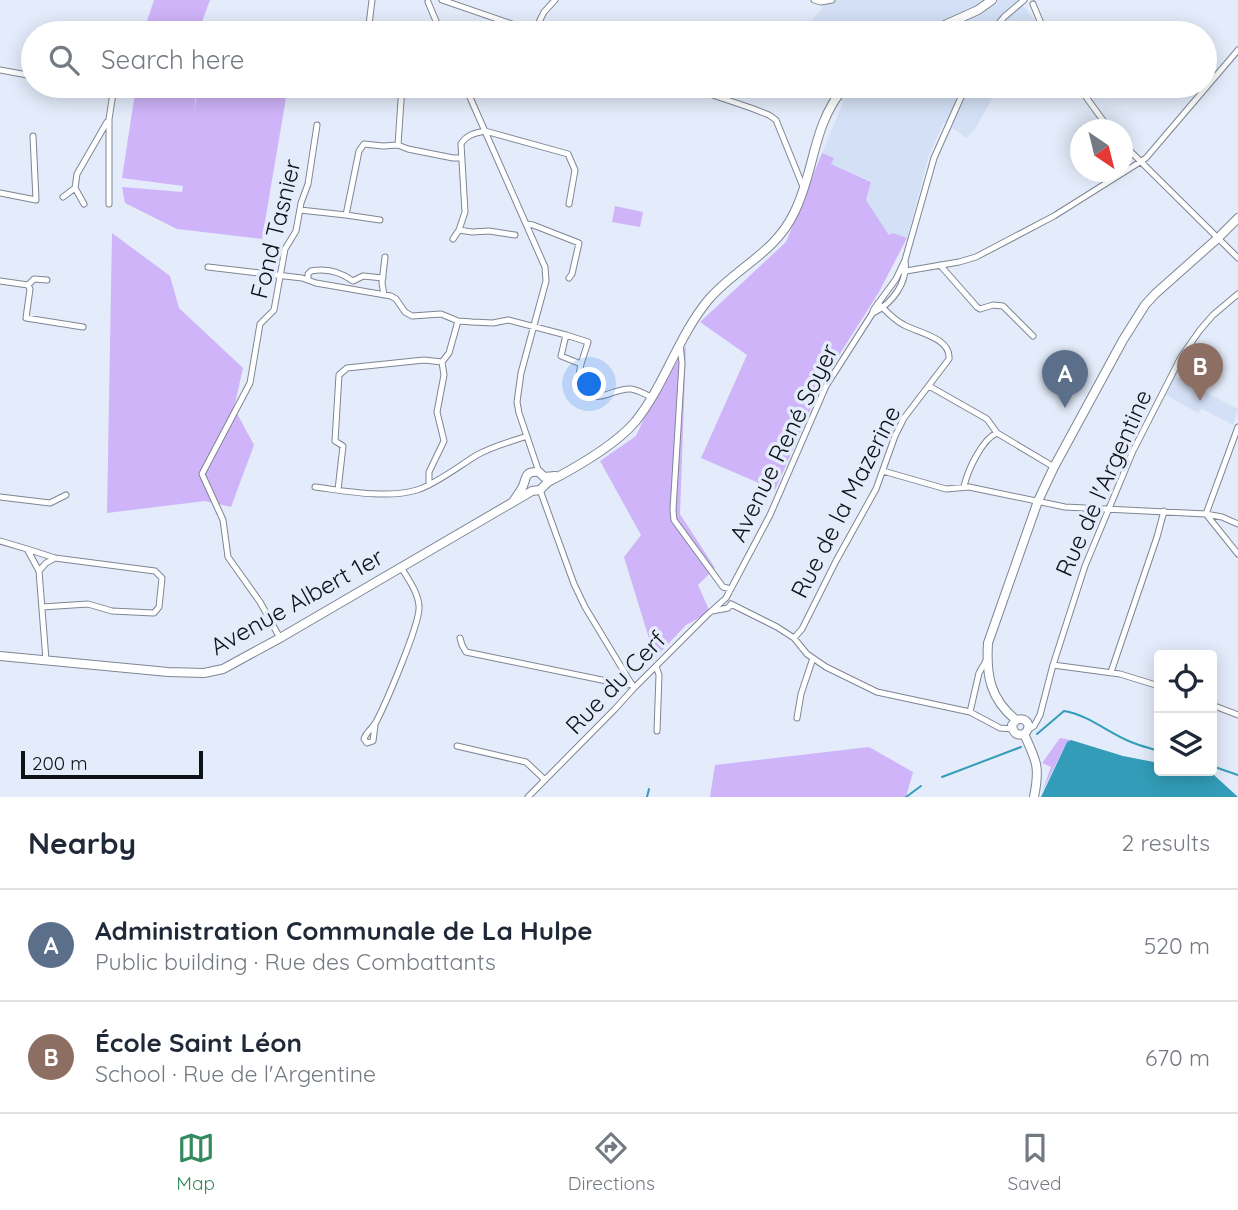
<!DOCTYPE html>
<html lang="en">
<head>
<meta charset="utf-8">
<style>
	:root { --surface:#fff; --page:#f2f2f3; --text:#1f2937; --muted:#747a83; --line:#e0e1e3; --accent:#338a5e }
	body { margin:0; font-family:Quicksand,sans-serif; background:var(--page); color:var(--text) }
	.controls { position:absolute; right:21px; bottom:21px; display:grid; overflow:hidden; border-radius:7px; box-shadow:0 4px 18px #0003 }
	.controls button { width:63px; height:63px; display:grid; place-items:center; padding:0; border:0; border-bottom:2px solid var(--line); background:var(--surface); color:var(--text); font:35px sans-serif }
	.compass { position:absolute; left:1070px; top:119px; width:63px; height:63px; border-radius:50%; background:var(--surface); box-shadow:0 4px 18px #0003; rotate:145deg }
	.scale { position:absolute; left:21px; bottom:18px; width:182px; box-sizing:border-box; padding-left:7px; border:4px solid #0e1116; border-top:0; font-size:19px; line-height:24px; white-space:nowrap; color:#0e1116; -webkit-text-stroke:5px #e4ecfb; paint-order:stroke }
	.you { position:absolute; left:590px; top:385px; width:24px; height:24px; margin:-18px; border:5px solid #fff; border-radius:50%; background:#1a73e8; box-shadow:0 0 0 10px #1a73e833 }
	.badge { display:grid; place-items:center; width:46px; height:46px; border-radius:50%; background:var(--accent); color:#fff; font-size:23px; font-weight:700 }
	.pin { position:absolute; translate:-50% -58px; filter:drop-shadow(0 2px 4px #0008) }
	.pin::after { content:''; position:absolute; top:37px; width:24px; height:21px; background:inherit; clip-path:polygon(0 0,100% 0,50% 100%) }
	.list { margin:0; padding:0; list-style:none }
	h2 { display:flex; justify-content:space-between; align-items:center; height:91px; margin:0; padding:0 28px; font-size:30px }
	h2 small { font-size:23px; font-weight:400; color:var(--muted) }
	.list li { display:grid; grid-template-columns:46px 1fr auto; gap:21px; align-items:center; box-sizing:border-box; height:112px; padding:0 28px; border-top:2px solid var(--line) }
	.list b { display:block; font-size:26px; white-space:nowrap }
	.list p { margin:0; font-size:23px; white-space:nowrap; color:var(--muted) }
	.list em { font-size:23px; font-style:normal; color:var(--muted) }
	.icon { flex:none; width:38px; height:38px; fill:none; stroke:currentColor; stroke-width:2; stroke-linecap:round; stroke-linejoin:round }
	.map { position:relative; flex:none; width:1238px; height:797px; overflow:hidden }
	.search { position:absolute; background:var(--surface); box-shadow:0 4px 18px #0003; left:21px; right:21px; top:21px; height:77px; display:flex; align-items:center; gap:18px; box-sizing:border-box; padding:0 24px; border-radius:38px; color:var(--muted); font-size:26px }
	.sheet { height:315px; background:var(--surface) }
	nav { display:flex; justify-content:space-around; align-items:center; box-sizing:border-box; height:98px; border-top:2px solid var(--line); background:var(--surface); font-size:19px; color:var(--muted) }
	nav a { display:grid; justify-items:center; gap:4px }
	nav .on { color:var(--accent) }
	.map>svg:first-child { display:block }
	.built { fill:#d4e0f5 }
	.green { fill:#cfb4f9 }
	.water { fill:#339db9 }
	.lines { fill:none; stroke-linecap:round; stroke-linejoin:round }
	.stream { stroke:#339db9; stroke-width:2 }
	.minor-casing { stroke:#7e8693; stroke-width:7 }
	.secondary-casing { stroke:#7e8693; stroke-width:10 }
	.minor { stroke:#fff; stroke-width:5 }
	.secondary { stroke:#fff; stroke-width:8 }
	.labels { text-anchor:middle; stroke-width:7; stroke-linejoin:round; paint-order:stroke }
	.street-label { font-size:24px; fill:#0e1116; stroke:#e4ecfb }
</style>
</head>
<body>
<div class="map">
<svg width="1238" height="797" viewBox="0 0 1238 797">
	<rect width="100%" height="100%" fill="#e4ecfb"/>
	<path class="built" d="M829,0H1018L1035,20L1031,33H808L805,28Z
		M835,86H999L974,131L966,138L944,122L929,155L907,238L895,235L890,236L866,200L871,181L831,164L833,158L822,153L843,103Z
		M1175,376L1238,409L1233,425L1202,409L1198,413L1166,395Z"/>
	<path class="green" d="M154,0H210L198,33H143Z
		M136,86H151L196,91L194,113L198,86H288L262,239L177,229L125,203L122,187L182,192L183,186L122,178Z
		M822,153L834,158L831,164L871,182L866,200L889,235L893,233L907,238L879,292L824,379L775,490L701,458L747,355L700,322L786,242Z
		M615,206L643,212L640,227L612,222Z
		M112,233L170,276L179,308L243,368L234,408L254,445L231,507L205,501L107,513Z
		M686,346L680,514L715,568L698,585L710,612L686,625L655,658L624,557L641,535L600,461L636,436L645,416Z
		M1060,738L1071,740L1067,742L1042,792L1051,767L1042,763Z
		M869,747L913,772L906,797H710L715,765Z"/>
	<path class="water" d="M1071,740L1123,756L1159,763V771H1194L1214,775L1238,797H1041L1067,742Z"/>
	<g class="lines">
		<path class="stream" d="M1037,734L1064,711C1089,715 1108,733 1131,742C1140,746 1150,748 1159,751
			M1212,766L1238,775
			M942,777L1021,747
			M647,797L649,789
			M906,797L921,786"/>
		<g class="minor-casing">
			<path id="minor" d="M442,0L538,33
				M814,0L821,2L832,0
				M428,2L441,33
				M1033,4L1045,33
				M534,32L544,12L555,0
				M368,33L372,0
				M991,33L1004,17L1024,0
				M0,70L33,76
				M465,86L545,267L546,281L521,373L517,402L519,413L539,472
				M686,86L751,108L769,115L776,120L804,189
				M1078,86L1110,130
				M354,94L356,86
				M1122,143L1238,258
				M398,145L402,86
				M0,193L36,200L33,136
				M63,197L75,188
				M84,204L75,188L77,174L107,122
				M109,204V119L114,87L112,86
				M300,210L346,215L359,151L364,144L383,146L398,145L408,149L453,158H461
				M346,215L380,220
				M527,224L533,225L579,243L572,274L569,278
				M459,230L465,212L461,144C466,135 475,133 485,131L568,154L575,170L569,204
				M453,239L459,230L472,232L489,231L515,235
				M940,265L977,307L980,309L993,305L1003,306L1033,336
				M208,267L302,278L316,283L391,296L396,299L405,312L412,316L441,314L458,321L472,322L493,323L508,320L566,335L561,356L581,364C579,374 577,382 584,390C597,406 615,387 631,389C638,390 645,394 651,397
				M900,271H906L959,262L976,257L1054,216L1140,162L1146,158L1238,50
				M308,279V274L311,271C326,268 341,272 353,281L363,276L383,278
				M0,281L28,285L30,289L26,318L83,327
				M28,285L34,279L47,280
				M384,295L382,283L385,257
				M873,313C893,303 908,282 905,260
				M566,335L588,342L581,364
				M680,344L682,363L673,510L674,520L723,587L731,589
				M929,386L987,419L997,433L1054,467
				M883,471L946,489L969,487L1065,507L1206,514L1222,517L1238,524
				M429,485V472L444,441L437,412L444,375L442,362L449,353L458,321
				M964,486C968,470 982,439 997,433
				M315,487C346,491 387,499 417,490C436,484 459,466 477,455C493,446 510,442 527,436
				M338,490L343,446L335,441L339,375L347,368L424,360L442,362
				M540,490L574,584L585,607L634,688
				M0,497L50,503L66,495
				M1206,514L1238,427
				M1206,514L1238,554
				M0,541L27,549L39,571L46,660
				M27,549L55,558L155,571L162,578L159,607L154,613L112,611L88,604L42,607
				M39,571L46,563L55,558
				M731,604L777,627L794,638L807,654L826,667L877,692L970,712L1000,728L1013,729
				M712,611L728,608L731,604
				M280,638L260,602L228,557L223,520L202,474L250,383L260,324L274,310L285,249L296,231L301,203L308,184L317,125
				M460,638L462,645L466,652L626,685L632,684
				M794,638L802,629L836,561L876,489L895,436L904,418L949,359C951,338 919,333 904,325C894,320 886,311 878,303
				M1053,665L1120,674L1159,686
				M656,666L659,675L657,731
				M1111,672L1157,537L1164,511
				M1212,705L1238,715
				M970,712L979,673L987,659
				M797,718L801,694L813,658
				M375,725L373,741L367,743L364,739C366,732 372,729 376,722C385,705 421,622 419,606C418,592 408,579 401,567
				M1029,729L1034,726L1040,715L1053,665L1085,566L1133,451L1181,357L1200,330L1213,315L1238,294
				M457,746L526,762L545,780
				M528,797L615,709L634,688L706,616L726,598L770,515L826,386L872,314L874,309L896,279L905,260L934,158L966,86"/>
		</g>
		<g class="secondary-casing">
			<path id="secondary" d="M927,33L978,10L992,0
				M513,502C516,497 520,492 523,486C527,476 525,471 539,472L544,477L555,476
				M0,656L168,672L204,673L223,669L280,638L532,491L540,490L548,482C577,467 614,446 635,422C665,385 678,336 709,299C737,267 775,253 794,213C816,169 811,127 845,86
				M1016,720C990,699 986,675 988,643L1038,501L1054,467L1123,340L1145,305L1155,294L1218,238L1238,218
				M1016,720C1027,716 1033,727 1024,734
				M1016,720L1012,725C1013,733 1017,736 1024,734
				M1024,734C1037,762 1040,767 1034,797"/>
		</g>
		<use href="#minor" class="minor"/>
		<use href="#secondary" class="secondary"/>
	</g>
	<g class="labels">
		<g class="street-label">
			<text transform="translate(276 229) rotate(-76)" y="8">Fond Tasnier</text>
			<text transform="translate(784 443) rotate(-64)" y="8">Avenue René Soyer</text>
			<text transform="translate(1104 483) rotate(-66)" y="8">Rue de l'Argentine</text>
			<text transform="translate(846 502) rotate(-63)" y="8">Rue de la Mazerine</text>
			<text transform="translate(297 602) rotate(-29)" y="8">Avenue Albert 1er</text>
			<text transform="translate(616 683) rotate(-46)" y="8">Rue du Cerf</text>
		</g>
	</g>
</svg>
<div class="controls">
<button><svg class="icon" aria-label="locate" viewBox="0 0 24 24"><circle cx="12" cy="12" r="6"/><path d="M12 2v4M12 18v4M2 12h4M18 12h4"/></svg></button>
<button><svg class="icon" aria-label="layers" viewBox="0 0 24 24"><path d="M12 4l9 5-9 5-9-5zM3 14l9 5 9-5"/></svg></button>
</div>
<svg class="compass" viewBox="-18 -18 36 36"><path d="M0-13l5 13h-10z" fill="#e53935"/><path d="M0 13l5-13h-10z" fill="#747a83"/></svg>
<div class="scale">200 m</div>
<div class="you"></div>
<div class="pin badge" style="left:1065px;top:408px;background:#5c6f8a">A</div>
<div class="pin badge" style="left:1200px;top:401px;background:#8d6e63">B</div>
<div class="search"><svg class="icon" aria-label="search" viewBox="0 0 24 24"><circle cx="10" cy="10" r="6"/><path d="M15 15l6 6"/></svg>Search here</div>
</div>
<section class="sheet">
<h2>Nearby<small>2 results</small></h2>
<ul class="list">
<li><span class="badge" style="background:#5c6f8a">A</span><div><b>Administration Communale de La Hulpe</b><p>Public building · Rue des Combattants</p></div><em>520 m</em></li>
<li><span class="badge" style="background:#8d6e63">B</span><div><b>École Saint Léon</b><p>School · Rue de l'Argentine</p></div><em>670 m</em></li>
</ul>
</section>
<nav>
<a class="on"><svg class="icon" aria-label="map" viewBox="0 0 24 24"><path d="M3 6l6-2 6 2 6-2v14l-6 2-6-2-6 2zM9 4v14M15 6v14"/></svg>Map</a>
<a><svg class="icon" aria-label="directions" viewBox="0 0 24 24"><path d="M12 3l9 9-9 9-9-9zM9 14v-3h6M13 9l2 2-2 2"/></svg>Directions</a>
<a><svg class="icon" aria-label="saved" viewBox="0 0 24 24"><path d="M7 4h10v16l-5-4-5 4z"/></svg>Saved</a>
</nav>
</body>
</html>
